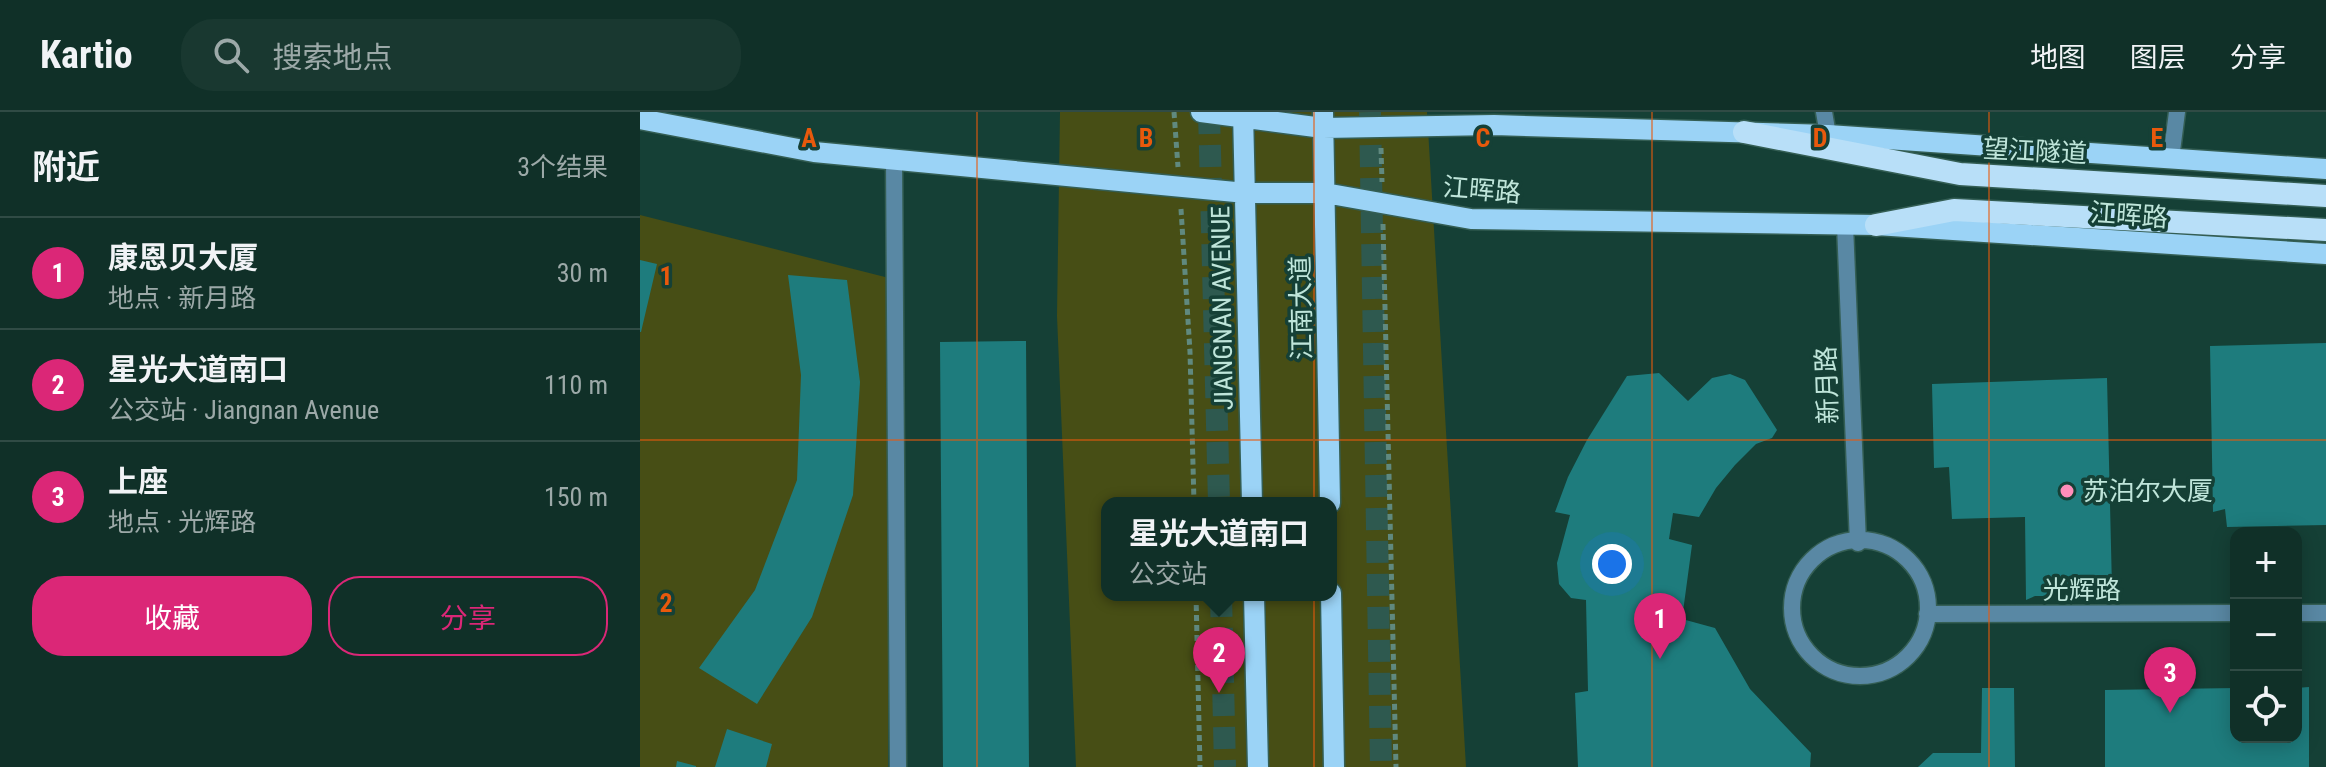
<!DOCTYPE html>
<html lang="zh">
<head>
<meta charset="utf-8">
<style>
	:root { --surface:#103028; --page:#193830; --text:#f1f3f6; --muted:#9ca9a8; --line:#304b45; --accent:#db2777 }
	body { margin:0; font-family:"Roboto Condensed","Noto Sans SC",sans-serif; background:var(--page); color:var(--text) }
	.controls { position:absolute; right:24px; bottom:24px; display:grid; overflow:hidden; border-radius:16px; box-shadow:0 4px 20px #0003 }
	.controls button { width:72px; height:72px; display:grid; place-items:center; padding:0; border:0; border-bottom:2px solid var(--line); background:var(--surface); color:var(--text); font:40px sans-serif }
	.you { position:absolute; left:972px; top:452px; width:28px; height:28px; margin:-20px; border:6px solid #fff; border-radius:50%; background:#1a73e8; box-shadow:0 0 0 12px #1a73e833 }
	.badge { display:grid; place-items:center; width:52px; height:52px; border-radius:50%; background:var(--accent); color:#fff; font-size:26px; font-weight:700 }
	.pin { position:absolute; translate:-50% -66px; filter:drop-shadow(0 2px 4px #0008) }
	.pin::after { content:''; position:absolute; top:42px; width:28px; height:24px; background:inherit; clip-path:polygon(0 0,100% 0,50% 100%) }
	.popup { position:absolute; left:461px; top:385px; width:236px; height:104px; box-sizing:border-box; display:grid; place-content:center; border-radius:16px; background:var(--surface); filter:drop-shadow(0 2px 6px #0005); font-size:26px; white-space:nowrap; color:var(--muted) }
	.popup b { font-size:30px; color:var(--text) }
	.popup::after { content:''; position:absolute; left:50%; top:100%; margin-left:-16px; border:16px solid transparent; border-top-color:var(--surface) }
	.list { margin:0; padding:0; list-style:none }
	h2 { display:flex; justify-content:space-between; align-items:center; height:104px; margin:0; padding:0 32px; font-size:34px }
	h2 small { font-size:26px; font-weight:400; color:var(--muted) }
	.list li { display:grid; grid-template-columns:52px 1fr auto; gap:24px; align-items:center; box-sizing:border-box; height:112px; padding:0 32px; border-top:2px solid var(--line) }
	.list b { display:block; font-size:30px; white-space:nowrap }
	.list p { margin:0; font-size:26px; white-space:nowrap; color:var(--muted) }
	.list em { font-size:26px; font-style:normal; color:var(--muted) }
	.actions { display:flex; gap:16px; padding:24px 32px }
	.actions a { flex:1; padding:18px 0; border:2px solid var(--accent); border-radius:32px; text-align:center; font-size:28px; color:var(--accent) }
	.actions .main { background:var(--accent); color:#fff }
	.icon { flex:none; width:44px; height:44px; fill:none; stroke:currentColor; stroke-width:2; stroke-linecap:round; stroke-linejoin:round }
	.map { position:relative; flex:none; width:1686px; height:655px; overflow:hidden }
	header { display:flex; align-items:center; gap:48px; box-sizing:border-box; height:112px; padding:0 40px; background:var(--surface); border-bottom:2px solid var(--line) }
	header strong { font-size:38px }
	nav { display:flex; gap:44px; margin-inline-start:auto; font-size:28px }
	.search { width:560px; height:72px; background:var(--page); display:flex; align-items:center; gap:20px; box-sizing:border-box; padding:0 28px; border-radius:32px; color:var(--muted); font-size:30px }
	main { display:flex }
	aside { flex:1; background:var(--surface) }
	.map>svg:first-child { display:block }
	.green { fill:#474e15; fill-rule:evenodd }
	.building { fill:#1e7c7d }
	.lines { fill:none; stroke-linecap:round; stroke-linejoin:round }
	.trunk-tunnel { stroke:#2e594f; stroke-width:22; stroke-dasharray:22 11; stroke-linecap:butt }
	.minor-casing { stroke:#345e54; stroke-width:19 }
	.primary-casing { stroke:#345e54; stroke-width:23 }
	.trunk-casing { stroke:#345e54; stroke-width:25 }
	.path { stroke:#60897f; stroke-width:5; stroke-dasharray:6 4; stroke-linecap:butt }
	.minor { stroke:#5988a4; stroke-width:16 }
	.primary { stroke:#9bd3f6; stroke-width:20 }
	.trunk { stroke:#b8dff8; stroke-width:22 }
	.grid { fill:none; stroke:#e8590c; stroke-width:2; stroke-opacity:0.55 }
	.poi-dot { fill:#ff8eba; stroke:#154036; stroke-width:3 }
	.labels { text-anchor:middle; stroke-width:7; stroke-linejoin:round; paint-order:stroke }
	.street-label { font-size:26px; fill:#bfe5da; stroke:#154036 }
	.poi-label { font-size:26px; fill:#bfe5da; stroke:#154036; text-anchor:start }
	.grid-label { font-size:26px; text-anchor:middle; font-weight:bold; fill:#e8590c; stroke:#154036; stroke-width:7; stroke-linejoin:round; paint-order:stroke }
</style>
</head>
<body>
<header>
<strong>Kartio</strong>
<div class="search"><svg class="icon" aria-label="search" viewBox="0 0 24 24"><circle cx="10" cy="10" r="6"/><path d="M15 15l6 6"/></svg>搜索地点</div>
<nav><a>地图</a><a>图层</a><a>分享</a></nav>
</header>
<main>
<aside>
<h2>附近<small>3个结果</small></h2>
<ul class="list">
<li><span class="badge">1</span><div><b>康恩贝大厦</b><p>地点 · 新月路</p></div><em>30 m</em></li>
<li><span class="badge">2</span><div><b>星光大道南口</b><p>公交站 · Jiangnan Avenue</p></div><em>110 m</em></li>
<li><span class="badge">3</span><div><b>上座</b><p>地点 · 光辉路</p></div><em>150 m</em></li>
</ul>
<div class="actions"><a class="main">收藏</a><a>分享</a></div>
</aside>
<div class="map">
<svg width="1686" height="655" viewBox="0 0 1686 655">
	<rect width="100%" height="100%" fill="#154036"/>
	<path class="green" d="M420,0H787L826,655H436L417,204ZM467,391H691V483H467Z
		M0,103L249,166L248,655H0Z"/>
	<path class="building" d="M0,148L17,152L1,220H0Z
		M148,163L207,168L220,270L213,383L172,505L117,592L59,556L115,478L157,368L161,263Z
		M386,229L389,655H303L300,230Z
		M1686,231V413L1587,415L1585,397L1573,400L1570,234Z
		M1019,261L1048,289L1072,266L1090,262L1105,268L1137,318L1132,326L1116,332L1095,353L1076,376L1059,405L1033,401L1029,427L1052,433L1042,507L1075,516L1110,577L1171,641L1170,655H938L935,581L948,579L946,488L931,486L919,472L917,451L930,403L915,400L928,365L947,328L987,264Z
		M1467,266L1472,476L1468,477V483L1431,482V476L1417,477L1418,484H1395L1386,488L1385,405L1312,407L1309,355L1294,356L1292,272Z
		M1669,575V655H1465V578L1596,576V625H1656V576Z
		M1342,576H1374L1375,655H1278L1293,641H1341Z
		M87,617L132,632L126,655H75Z
		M37,649L56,654V655H36Z"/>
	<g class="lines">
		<path class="trunk-tunnel" d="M569,0L579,391
			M730,0L741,655
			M581,483L585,655"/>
		<g class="minor-casing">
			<path id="minor" d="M1184,0L1188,23
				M254,47L258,655
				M1531,47L1537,0
				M1205,113L1218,431
				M1152 496a68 68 0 1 1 136 0a68 68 0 1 1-136 0Z
				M1656,501H1686
				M1287,502L1596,501"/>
		</g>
		<g class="primary-casing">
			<path id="primary" d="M561,0L683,16L854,13L1188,23L1686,57
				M603,0L612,391
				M683,0L690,391
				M0,7L174,40L606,81H685L831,107L1236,113L1686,142
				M691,481L694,655
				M614,483L618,655"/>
		</g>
		<g class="trunk-casing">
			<path id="trunk" d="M1104,20L1320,62L1686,84
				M1236,113L1314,98L1686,118"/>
		</g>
		<path class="path" d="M534,0L538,55
			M741,36L742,70
			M541,97L550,240L554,391
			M743,112L756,655
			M556,483L560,655"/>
		<use href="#minor" class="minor"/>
		<use href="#primary" class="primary"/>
		<use href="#trunk" class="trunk"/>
	</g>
	<path class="grid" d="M337,0V655M674,0V655M1012,0V655M1349,0V655M0,328H1686"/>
	<circle class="poi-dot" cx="1427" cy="379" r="8"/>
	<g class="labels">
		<g class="street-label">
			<text transform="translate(1395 39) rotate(3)" y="9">望江隧道</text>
			<text transform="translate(842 78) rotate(5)" y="9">江晖路</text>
			<text transform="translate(1489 103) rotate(4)" y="9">江晖路</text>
			<text transform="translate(582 196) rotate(-91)" y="9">JIANGNAN AVENUE</text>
			<text transform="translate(661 196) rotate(-91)" y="9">江南大道</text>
			<text transform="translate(1187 273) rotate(-92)" y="9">新月路</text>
			<text x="1442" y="487">光辉路</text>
		</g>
		<g class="poi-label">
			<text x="1443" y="388">苏泊尔大厦</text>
		</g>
	</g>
	<g class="grid-label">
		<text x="169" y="35">A</text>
		<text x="506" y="35">B</text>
		<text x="843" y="35">C</text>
		<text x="1180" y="35">D</text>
		<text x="1517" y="35">E</text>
		<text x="26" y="173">1</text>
		<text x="26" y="500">2</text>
	</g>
</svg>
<div class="controls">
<button>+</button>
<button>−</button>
<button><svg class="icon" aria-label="locate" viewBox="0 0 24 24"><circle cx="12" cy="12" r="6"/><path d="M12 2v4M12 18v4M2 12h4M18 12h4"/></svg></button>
</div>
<div class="you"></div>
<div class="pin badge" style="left:1020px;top:547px">1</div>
<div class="pin badge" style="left:579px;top:581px">2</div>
<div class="popup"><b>星光大道南口</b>公交站</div>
<div class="pin badge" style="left:1530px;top:601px">3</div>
</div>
</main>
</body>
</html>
